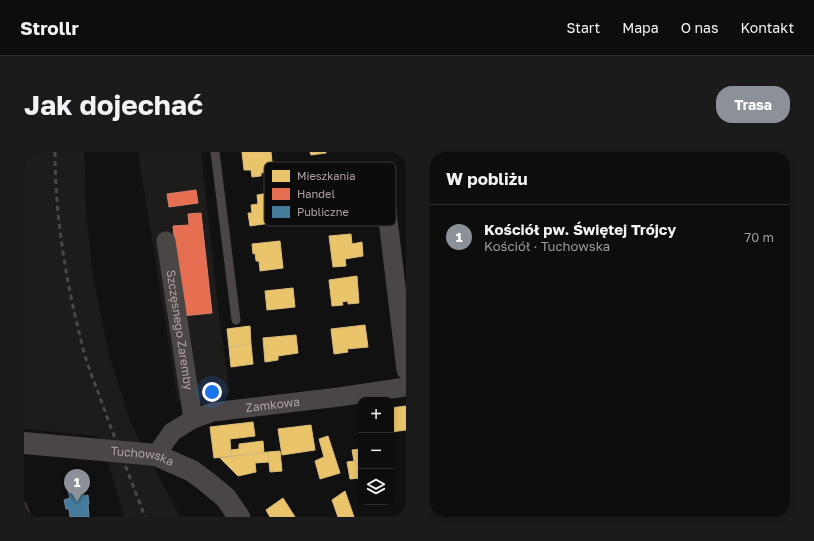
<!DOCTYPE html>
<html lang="pl">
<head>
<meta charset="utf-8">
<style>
	:root { --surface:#0e0d0d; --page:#1c1b1b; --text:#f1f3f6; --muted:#9b9c9d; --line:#2e2d2e; --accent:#8c9099 }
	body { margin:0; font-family:"Golos Text",sans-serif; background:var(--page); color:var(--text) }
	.controls { position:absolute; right:12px; bottom:12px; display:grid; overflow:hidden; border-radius:8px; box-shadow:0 2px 6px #0003 }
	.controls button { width:36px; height:36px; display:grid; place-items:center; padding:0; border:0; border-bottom:1px solid var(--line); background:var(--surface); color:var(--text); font:20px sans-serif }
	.you { position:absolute; left:188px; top:240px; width:14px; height:14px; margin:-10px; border:3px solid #fff; border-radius:50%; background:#1a73e8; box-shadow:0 0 0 6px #1a73e833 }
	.badge { display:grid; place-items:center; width:26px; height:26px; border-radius:50%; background:var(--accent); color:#fff; font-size:13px; font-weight:700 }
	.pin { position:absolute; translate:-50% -33px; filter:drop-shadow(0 1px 2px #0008) }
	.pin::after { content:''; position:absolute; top:21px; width:14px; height:12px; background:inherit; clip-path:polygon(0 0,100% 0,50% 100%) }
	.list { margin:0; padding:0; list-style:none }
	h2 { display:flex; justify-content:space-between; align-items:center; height:52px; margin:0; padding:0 16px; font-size:17px }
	h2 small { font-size:13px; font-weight:400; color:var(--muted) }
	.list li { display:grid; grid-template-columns:26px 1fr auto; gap:12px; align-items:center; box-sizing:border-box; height:64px; padding:0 16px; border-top:1px solid var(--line) }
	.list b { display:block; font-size:15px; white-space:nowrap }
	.list p { margin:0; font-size:13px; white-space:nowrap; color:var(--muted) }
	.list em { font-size:13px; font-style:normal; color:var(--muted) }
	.icon { flex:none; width:22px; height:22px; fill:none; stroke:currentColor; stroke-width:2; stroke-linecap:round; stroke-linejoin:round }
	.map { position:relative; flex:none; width:382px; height:365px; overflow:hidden; border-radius:16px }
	header { display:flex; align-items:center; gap:24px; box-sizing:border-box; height:56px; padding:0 20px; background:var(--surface); border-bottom:1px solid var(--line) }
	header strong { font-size:19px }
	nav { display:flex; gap:22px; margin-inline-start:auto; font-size:14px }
	.intro { display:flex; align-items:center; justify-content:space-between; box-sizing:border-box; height:96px; padding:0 24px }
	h1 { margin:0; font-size:28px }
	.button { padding:10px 18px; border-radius:16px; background:var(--accent); color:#fff; font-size:14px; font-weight:700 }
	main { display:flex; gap:24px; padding:0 24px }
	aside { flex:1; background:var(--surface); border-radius:16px; box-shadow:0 2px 6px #0003 }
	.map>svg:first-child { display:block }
	.built { fill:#1d1c1b }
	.homes { fill:#e9c46a; stroke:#d9ba7b }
	.shops { fill:#e76f51; stroke:#d77e69 }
	.public { fill:#457b9d; stroke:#66879e }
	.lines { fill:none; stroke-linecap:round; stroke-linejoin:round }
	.stream { stroke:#3e2c31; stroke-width:5 }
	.service { stroke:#4a4646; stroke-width:9 }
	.minor { stroke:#4a4646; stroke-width:19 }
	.tertiary { stroke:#4a4646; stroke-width:22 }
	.rail { stroke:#4b4747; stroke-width:3; stroke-dasharray:5 4; stroke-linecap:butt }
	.labels { text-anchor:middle; stroke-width:4; stroke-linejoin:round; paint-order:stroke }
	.street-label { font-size:12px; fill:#b3a2a2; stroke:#0d0c0c }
	.key { fill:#0d0c0c; stroke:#3f3939; stroke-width:1 }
	.key-label { font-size:11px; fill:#b3a2a2 }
</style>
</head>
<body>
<header>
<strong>Strollr</strong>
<nav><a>Start</a><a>Mapa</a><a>O nas</a><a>Kontakt</a></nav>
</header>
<div class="intro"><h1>Jak dojechać</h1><a class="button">Trasa</a></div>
<main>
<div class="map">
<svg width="382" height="365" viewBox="0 0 382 365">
	<rect width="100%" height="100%" fill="#121111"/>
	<path class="built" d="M0,0H60L62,58L69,125L85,203L107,272L156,365H100L84,311L73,284L0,277Z
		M114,0H177L196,170L206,241L154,250Z"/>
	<path class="homes" d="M218,0H247L249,19L237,21V24L228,25L227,18H220Z
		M286,0H302V1L287,3Z
		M255,39L256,48L265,46L268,68L226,74L224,61H228L227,53L234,52L233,43Z
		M327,82L328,92L338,90L339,104L321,107L322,114L309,115L305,84Z
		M256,89L259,116L236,119L235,109H232L231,101L229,102L228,92Z
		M333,124L335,151L324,152V149L318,150L319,153L308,154L305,128Z
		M269,136L271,155L243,158L241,139Z
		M341,173L344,195L323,197L324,200L310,202L307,177Z
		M226,174L227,192L205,195L203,177Z
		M272,183L274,201L254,204V208L241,210L239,186Z
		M227,192L229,212L207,215L205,195Z
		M382,254V278L367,280V256Z
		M229,270L231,284L206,287L207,304L190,306L186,275Z
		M287,273L291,298L258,303L254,277Z
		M304,284L316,321L296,327L291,309L300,305L295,287Z
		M239,289L240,301L207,304V298L215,297V292Z
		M337,297V326L326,327L323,310L330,309L328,298Z
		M256,299L258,319L246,320L244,300Z
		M244,300L245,310L231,311L232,320L214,324L196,306Z
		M321,339L330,365H314L308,348Z
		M259,346L271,365H246L242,358Z"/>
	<path class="shops" d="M172,38L174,51L145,55L143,42Z
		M177,61L188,161L158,164L149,74L165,73L164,62Z"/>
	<path class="public" d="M54,334L59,337L60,344L64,343L65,352L64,353L65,365H46L45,357H42L40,348L46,346L44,339L48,335Z"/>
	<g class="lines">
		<path class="stream" d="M0,352L3,359L4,365"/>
		<path class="service" d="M191,0L212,168"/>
		<g class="minor">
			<path d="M359,26L382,218"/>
			<path id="s1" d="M142,89L169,267"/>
			<path id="s2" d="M132,303L148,280L169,267L189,260L315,245L382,235"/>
		</g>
		<path class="tertiary" id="s3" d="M0,291L132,303L168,319L183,330L202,346L215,365"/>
		<path class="rail" d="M31,0C31,68 43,135 60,200C64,214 69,227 74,240C89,282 105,323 121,365"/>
	</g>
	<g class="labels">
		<g class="street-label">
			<text dy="4" stroke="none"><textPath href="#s1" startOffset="90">Szczęsnego Zaremby</textPath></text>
			<text dy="4" stroke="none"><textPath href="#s2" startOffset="134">Zamkowa</textPath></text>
			<text dy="4" stroke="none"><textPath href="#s3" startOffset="119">Tuchowska</textPath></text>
		</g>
	</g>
	<rect x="240" y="10" width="132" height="64" rx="6" class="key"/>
	<rect x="248" y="18" width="18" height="12" fill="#e9c46a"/>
	<rect x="248" y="36" width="18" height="12" fill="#e76f51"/>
	<rect x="248" y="54" width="18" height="12" fill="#457b9d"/>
	<g class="key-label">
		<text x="273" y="28">Mieszkania</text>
		<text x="273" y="46">Handel</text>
		<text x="273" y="64">Publiczne</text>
	</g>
</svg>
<div class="controls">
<button>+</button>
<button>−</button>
<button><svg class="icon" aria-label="layers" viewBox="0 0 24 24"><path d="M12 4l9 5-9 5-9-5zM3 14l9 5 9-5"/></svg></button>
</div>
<div class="you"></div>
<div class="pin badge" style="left:53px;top:350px">1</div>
</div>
<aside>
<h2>W pobliżu<small></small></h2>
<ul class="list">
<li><span class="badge">1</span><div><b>Kościół pw. Świętej Trójcy</b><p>Kościół · Tuchowska</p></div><em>70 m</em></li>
</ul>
</aside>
</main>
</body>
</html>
